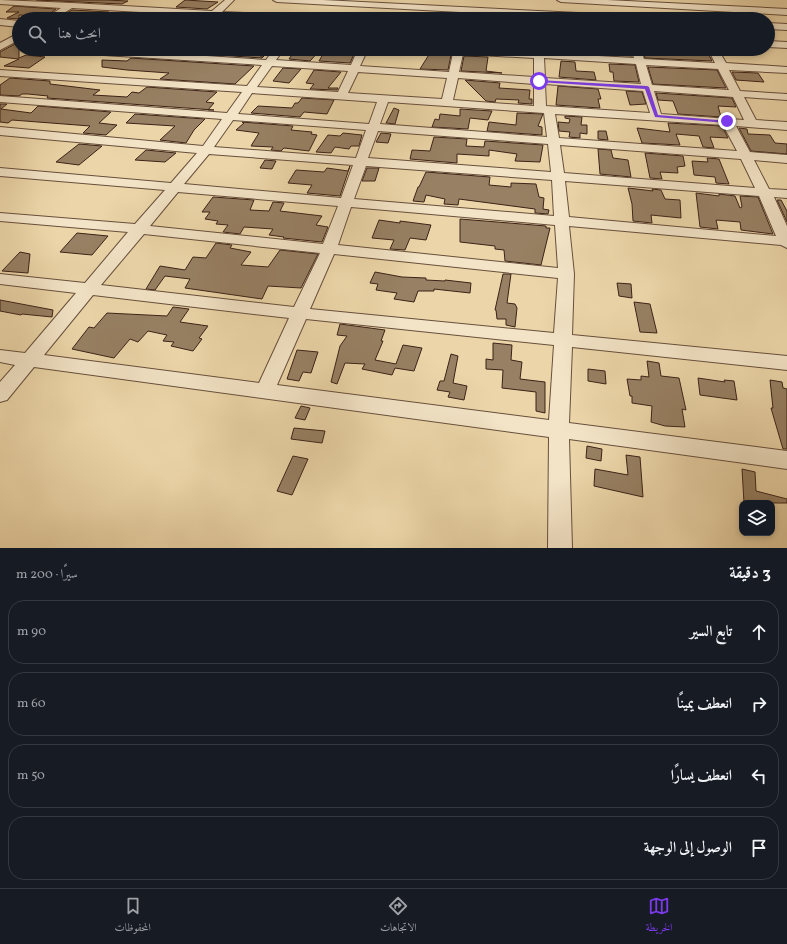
<!DOCTYPE html>
<html lang="ar">
<head>
<meta charset="utf-8">
<style>
	:root { --surface:#171b24; --page:#242831; --text:#f1f3f6; --muted:#9ea1a6; --line:#363941; --accent:#7c3aed }
	body { margin:0; font-family:Vollkorn,Amiri,serif; background:var(--page); color:var(--text); direction:rtl }
	.controls { position:absolute; right:12px; bottom:12px; display:grid; overflow:hidden; border-radius:8px; box-shadow:0 2px 6px #0003 }
	.controls button { width:36px; height:36px; display:grid; place-items:center; padding:0; border:0; border-bottom:1px solid var(--line); background:var(--surface); color:var(--text); font:20px sans-serif }
	.stop { position:absolute; width:12px; height:12px; margin:-9px; border:3px solid #7c3aed; border-radius:50%; background:#fff }
	.stop.end { background:#7c3aed; border-color:#fff; box-shadow:0 1px 4px #0008 }
	.list { margin:0; padding:0; list-style:none }
	h2 { display:flex; justify-content:space-between; align-items:center; height:52px; margin:0; padding:0 16px; font-size:17px }
	h2 small { font-size:13px; font-weight:400; color:var(--muted) }
	.list li { display:grid; grid-template-columns:26px 1fr auto; gap:12px; align-items:center; box-sizing:border-box; height:64px; margin:0 8px 8px; padding:0 8px; border:1px solid var(--line); border-radius:16px }
	.list b { display:block; font-size:15px; white-space:nowrap }
	.list em { font-size:13px; font-style:normal; color:var(--muted) }
	.icon { flex:none; width:22px; height:22px; fill:none; stroke:currentColor; stroke-width:2; stroke-linecap:round; stroke-linejoin:round }
	.map { position:relative; flex:none; width:787px; height:548px; overflow:hidden; direction:ltr }
	.search { position:absolute; background:var(--surface); box-shadow:0 2px 6px #0003; left:12px; right:12px; top:12px; height:44px; display:flex; align-items:center; gap:10px; box-sizing:border-box; padding:0 14px; border-radius:22px; color:var(--muted); font-size:15px }
	.sheet { height:340px; background:var(--surface) }
	nav { display:flex; justify-content:space-around; align-items:center; box-sizing:border-box; height:56px; border-top:1px solid var(--line); background:var(--surface); font-size:11px; color:var(--muted) }
	nav a { display:grid; justify-items:center; gap:2px }
	nav .on { color:var(--accent) }
	.map>svg:first-child { display:block }
	.building { fill:#978063; stroke:#3b2218 }
	.lines { fill:none; stroke-linecap:round; stroke-linejoin:round }
	.minor-casing { stroke:#674f3c; stroke-width:2 }
	.minor { fill:#f3e4c7; fill-rule:evenodd }
	.route { fill:#7c3aed }
</style>
</head>
<body>
<div class="map">
<svg width="787" height="548" viewBox="0 0 787 548">
	<rect width="100%" height="100%" fill="#ecd6a9"/>
	<filter id="stains"><feTurbulence type="fractalNoise" baseFrequency=".005" numOctaves="4"/><feColorMatrix values="0 0 0 0 .2 0 0 0 0 .09 0 0 0 0 .02 0 0 0 .5 -.17"/></filter>
	<radialGradient id="worn" r=".72"><stop offset=".6" stop-color="#630" stop-opacity="0"/><stop offset="1" stop-color="#630" stop-opacity=".3"/></radialGradient>
	<path class="building" d="M36,0H106L128,1L122,4Z
		M185,0L218,2L207,9L176,7Z
		M14,6L56,9L48,15L39,14L35,16L19,15V19L7,18L19,12H6Z
		M72,10L109,12L101,16L88,14L83,17L63,15Z
		M19,42V58L26,55L45,57L29,68L4,66L19,59L0,57V52Z
		M187,49L229,50L263,53L260,56H264L262,58L174,52L186,53Z
		M296,49H321L310,61L289,59Z
		M326,49H348L347,53L354,54L350,63L319,61Z
		M607,49H630L632,56L608,55Z
		M643,50L709,55L712,61L645,58Z
		M430,53L451,55L448,70L420,69Z
		M464,56L488,57L486,71L502,73L461,71Z
		M131,58L254,66L235,84L160,79L169,73L127,70L102,67V60L127,61Z
		M561,61L575,62L576,71L594,72L596,80L559,77Z
		M609,64L635,65L639,82L614,81L613,72H610Z
		M648,67L717,70L726,88L653,84Z
		M283,68L301,69L289,83L273,81Z
		M314,70L341,72L328,88H338L337,90L310,89L314,84L306,83Z
		M732,72L758,73L764,82L736,80Z
		M10,78L50,81V84L100,90L93,95L127,97L132,92L139,93L147,87L217,92L206,102L214,103L208,110H214L47,98L48,96L28,94H22L19,96L0,95V85Z
		M465,80L500,83L499,88L530,90L529,99H532V104L518,103L519,100L496,99L495,102L486,101Z
		M558,86L598,89L601,99H598L600,108L556,105Z
		M626,91L642,92L646,104L630,105Z
		M656,93L732,98L736,107L718,106L721,117L678,114L673,101L658,100Z
		M302,98L334,100L327,114L304,112L300,117L251,113L258,106L292,108L295,103H298Z
		M0,104H7L1,109L31,113L38,106L111,112L99,123L117,125L106,135L83,133L90,126L12,120L8,123L0,122Z
		M394,108L399,110L395,124L386,123Z
		M460,109L492,111L488,120L470,118L468,129L432,127L435,119L439,120L440,114L460,116Z
		M517,113L543,114L538,126L542,127V135L487,131L489,122L516,125Z
		M135,114L205,119L194,130L186,143L160,140L175,126L126,123Z
		M565,116L582,117L581,125H587V134L580,133V138L569,137L570,132L559,131L558,122L569,123L570,119L565,118Z
		M242,122L293,126L291,130L312,132L311,134L317,135L309,151L284,148L281,151L271,150L273,147L251,146L259,133L236,130L244,123Z
		M668,123L722,126L728,138L710,137L714,148L703,147L699,136L676,134L680,145L642,143L637,128L670,132Z
		M739,128L747,129L748,134L770,135L775,143L787,144V154L751,151Z
		M598,131H606L608,140L598,139Z
		M343,133L362,135L359,146H351L349,149L335,147L331,153L316,152L328,135L340,136Z
		M381,133L391,134L388,143L376,142Z
		M434,137L467,139L466,146L484,147L485,141L543,145L540,162L515,161L517,154L489,150V156L457,154V163L410,159L412,150L430,151Z
		M79,144L102,146L79,165L56,162Z
		M598,149L611,150L613,158L628,160L631,177L600,174Z
		M146,150L176,153L165,162L135,160Z
		M645,153L683,156L685,166L677,167L678,173L660,172L662,179L650,178Z
		M707,158L719,159L729,184L716,183L715,177L694,175L692,161L708,162Z
		M265,160L276,161L272,169L260,168Z
		M350,166L340,196L307,193L312,185L288,183L296,170L324,172L327,168L348,171Z
		M367,168H379L375,181H362Z
		M426,172L490,177L489,185L511,187V183L536,184L539,197L544,198L543,209L549,210L548,214L535,213V209L459,199L458,205L444,204L445,199L426,195L424,202L413,201L418,187H419Z
		M628,188L653,191L652,189L661,190L665,199L680,200L681,218L651,215L652,223L633,221L632,204Z
		M696,193L719,196V194L735,196L740,208L742,207L740,196L758,197L773,234L741,230L740,222L716,220L718,229L700,227Z
		M213,197L254,200L250,210L269,211L273,202L284,203L280,211L322,216L316,225L328,227L322,242L283,238L284,237L269,235L273,229L244,227L240,234L223,232L228,225L216,224L218,221L205,219L210,212H202Z
		M777,200H781L787,211V222Z
		M460,219L546,226V228H550L541,265L505,261L504,250L495,249V246L460,242Z
		M379,220L400,223V221L431,225L426,240L410,238L405,250L390,249L394,240L372,238Z
		M77,233L108,236L92,255L60,252Z
		M216,243L232,245L230,248L251,252L241,265L268,267L280,250L318,254L301,288L268,286L262,299L185,288L190,279L165,276L155,290L146,289L160,266L185,270L193,257L206,258Z
		M20,252L30,254L28,273L2,271Z
		M375,272L402,277L426,278V280L445,281V280L471,283L470,293L434,289V291H418L414,302L394,299L397,293L376,290L378,284L370,283Z
		M503,274H511L507,303L515,304L517,308L515,327L506,325V319H497L496,310H495Z
		M617,283L631,284L632,298L619,296Z
		M0,300L53,310L52,317L22,314L21,315L0,311Z
		M634,302L650,304L657,333L640,332Z
		M173,307L189,309L180,322L208,326L199,338L202,339L193,351L171,346L174,342L163,341L167,335L148,331L138,342L130,339L114,358L72,349L89,327L94,328L107,313L167,316Z
		M340,324L385,330L381,341H383L375,360L396,364L403,345L422,348L414,371L395,368L392,375L362,369L365,364L345,363L337,384L331,382L340,346L347,336L337,335Z
		M493,343L512,345L511,360L522,362L520,379L545,382V413L536,411V392L502,388L503,370L486,369V359L493,360Z
		M297,350L318,352L311,373L303,372L299,381L287,379Z
		M451,354L458,356L453,383L467,386L464,400L448,397L450,392L437,390L440,381H444Z
		M647,361L659,363L661,376L679,378L686,410L682,409L685,427L665,426L651,422L652,406L632,403V396H630L627,379L641,380V376L649,377Z
		M588,369L605,371L606,384L588,381Z
		M698,378L725,382L724,380L734,381L737,400L700,395Z
		M770,380L782,382L783,388L787,389V449H783L771,408H773Z
		M301,406L310,408L305,420L295,418Z
		M294,428L325,431L322,443L291,439Z
		M587,446L602,449L601,461L586,458Z
		M626,455L640,457L643,497L594,486L595,469L628,475Z
		M293,456L308,459L292,495L277,491Z
		M742,469L755,472L756,491L787,499V503H744Z"/>
	<g class="lines">
		<g class="minor-casing">
			<path id="minor" d="M0,0L72,3L212,11L225,0H234L222,12L307,16L311,19H261L72,8L54,19H44L61,8L0,4Z
				M273,0H323L638,16L642,19H589L277,2Z
				M557,0H607L787,9V15L561,2Z
				M0,19L19,21V27L0,25Z
				M768,23L787,24V30L768,29Z
				M19,33V40L0,50V43Z
				M768,41L787,42V48L768,47Z
				M51,49H100L266,60L274,49H284L276,60L351,65L358,49H368L360,66L449,72L453,53L433,52L428,49H481L534,52V49H544V53L634,58L631,49H641L644,59L715,63L708,49H718L726,63L787,67V73L729,70L740,91L787,94V100L744,97L756,120L787,122V130L736,126L750,152L787,155V163L754,160L769,189L787,190V198L774,197L787,226V248L781,245L569,226L574,274L572,335L787,356V370L572,347L569,423L787,451V469L569,439L572,548H548L549,437L34,367L7,400L0,402V382L15,365L0,362V350L25,353L76,293L0,284V274L85,283L128,232L0,221V213L135,224L165,190L0,176V168L171,183L197,153L0,135V127L203,146L222,119L0,102V96L227,113L242,92L0,76V70L247,86L262,65L56,52ZM463,54L534,58V77L459,72ZM544,58L636,64L641,84L545,78ZM646,65L718,69L729,90L652,85ZM272,66L348,71L338,92L257,87ZM358,72L447,78L442,99L348,93ZM458,78L534,84V106L453,100ZM545,84L643,91L650,113L546,106ZM654,91L733,97L744,120L661,114ZM252,93L377,102L369,124L238,114ZM388,102L544,113L547,137L380,124ZM555,114L723,125L737,151L559,138ZM233,120L366,130L356,158L214,147ZM378,131L548,144L551,172L368,158ZM560,145L741,159L755,188L564,173ZM209,154L353,165L341,198L184,184ZM366,166L552,180L554,216L354,199ZM565,181L759,196L776,236L569,217ZM178,192L338,206L323,244L150,226ZM351,207L555,225L558,268L338,245ZM144,234L320,253L294,307L101,285ZM334,254L558,278L554,333L310,309ZM93,295L289,318L259,383L44,355ZM306,319L554,345L549,420L277,385Z"/>
		</g>
		<use href="#minor" class="minor"/>
	</g>
	<path class="route" d="M538,80L647,86L649,87L658,115L729,121L727,123L655,117L645,89L539,82Z"/>
	<rect width="100%" height="100%" filter="url(#stains)"/>
	<rect width="100%" height="100%" fill="url(#worn)"/>
</svg>
<div class="controls">
<button><svg class="icon" aria-label="layers" viewBox="0 0 24 24"><path d="M12 4l9 5-9 5-9-5zM3 14l9 5 9-5"/></svg></button>
</div>
<div class="stop" style="left:539px;top:81px"></div>
<div class="stop end" style="left:727px;top:121px"></div>
<div class="search"><svg class="icon" aria-label="search" viewBox="0 0 24 24"><circle cx="10" cy="10" r="6"/><path d="M15 15l6 6"/></svg>ابحث هنا</div>
</div>
<section class="sheet">
<h2>3 دقيقة<small>سيرًا · 200 m</small></h2>
<ul class="list">
<li><svg class="icon" aria-label="ahead" viewBox="0 0 24 24"><path d="M12 20V5M6 11l6-6 6 6"/></svg><div><b>تابع السير</b></div><em>90 m</em></li>
<li><svg class="icon" aria-label="right" viewBox="0 0 24 24"><path d="M7 20v-9h11M14 6l5 5-5 5"/></svg><div><b>انعطف يمينًا</b></div><em>60 m</em></li>
<li><svg class="icon" aria-label="left" viewBox="0 0 24 24"><path d="M17 20v-9H6M10 6l-5 5 5 5"/></svg><div><b>انعطف يسارًا</b></div><em>50 m</em></li>
<li><svg class="icon" aria-label="arrive" viewBox="0 0 24 24"><path d="M6 21V4h12l-3 4 3 4H6"/></svg><div><b>الوصول إلى الوجهة</b></div></li>
</ul>
</section>
<nav>
<a class="on"><svg class="icon" aria-label="map" viewBox="0 0 24 24"><path d="M3 6l6-2 6 2 6-2v14l-6 2-6-2-6 2zM9 4v14M15 6v14"/></svg>الخريطة</a>
<a><svg class="icon" aria-label="directions" viewBox="0 0 24 24"><path d="M12 3l9 9-9 9-9-9zM9 14v-3h6M13 9l2 2-2 2"/></svg>الاتجاهات</a>
<a><svg class="icon" aria-label="saved" viewBox="0 0 24 24"><path d="M7 4h10v16l-5-4-5 4z"/></svg>المحفوظات</a>
</nav>
</body>
</html>
